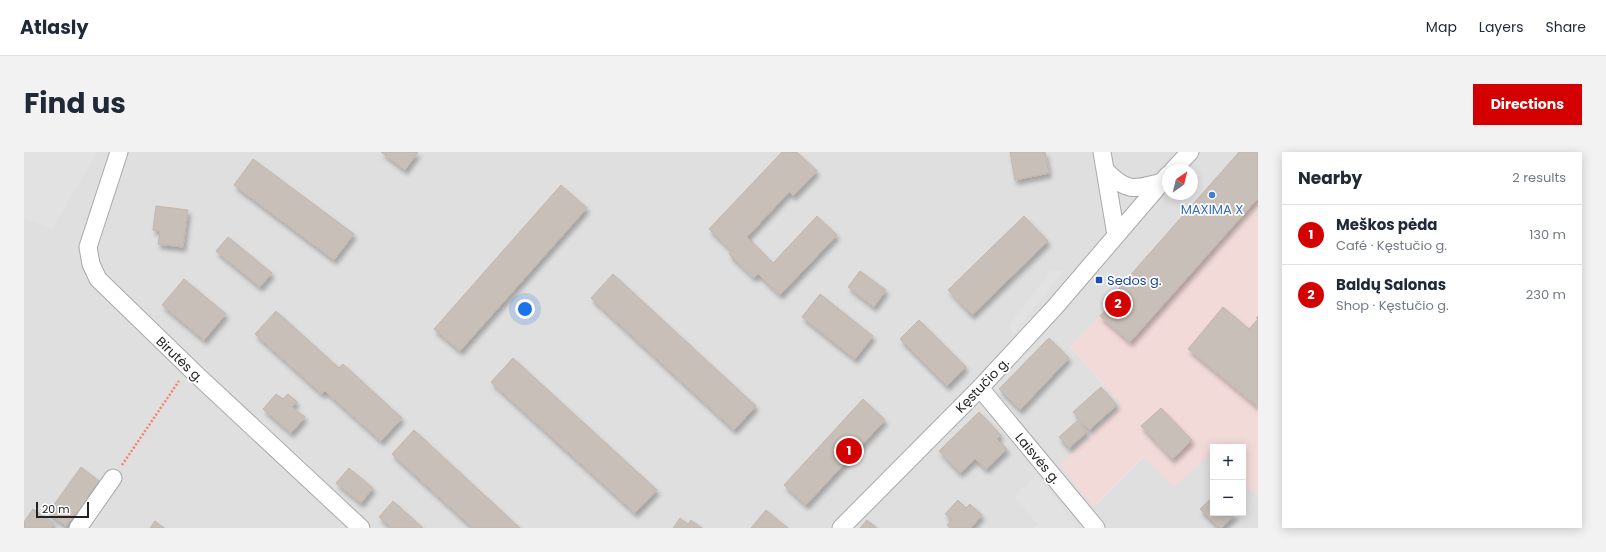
<!DOCTYPE html>
<html lang="en">
<head>
<meta charset="utf-8">
<style>
	:root { --surface:#fff; --page:#f2f2f3; --text:#1f2937; --muted:#747a83; --line:#e0e1e3; --accent:#d40000 }
	body { margin:0; font-family:Poppins,sans-serif; background:var(--page); color:var(--text) }
	.controls { position:absolute; right:12px; bottom:12px; display:grid; overflow:hidden; border-radius:0px; box-shadow:0 2px 10px #0003 }
	.controls button { width:36px; height:36px; display:grid; place-items:center; padding:0; border:0; border-bottom:1px solid var(--line); background:var(--surface); color:var(--text); font:20px sans-serif }
	.compass { position:absolute; left:1138px; top:12px; width:36px; height:36px; border-radius:50%; background:var(--surface); box-shadow:0 2px 10px #0003; rotate:35deg }
	.scale { position:absolute; left:12px; bottom:10px; width:53px; box-sizing:border-box; padding-left:4px; border:2px solid #222; border-top:0; font-size:11px; line-height:14px; white-space:nowrap; color:#222; -webkit-text-stroke:3px #fff; paint-order:stroke }
	.you { position:absolute; left:501px; top:157px; width:14px; height:14px; margin:-10px; border:3px solid #fff; border-radius:50%; background:#1a73e8; box-shadow:0 0 0 6px #1a73e833 }
	.badge { display:grid; place-items:center; width:26px; height:26px; border-radius:50%; background:var(--accent); color:#fff; font-size:13px; font-weight:700 }
	.pin { position:absolute; translate:-50% -50%; border:2px solid #fff; box-shadow:0 1px 4px #0006 }
	.list { margin:0; padding:0; list-style:none }
	h2 { display:flex; justify-content:space-between; align-items:center; height:52px; margin:0; padding:0 16px; font-size:17px }
	h2 small { font-size:13px; font-weight:400; color:var(--muted) }
	.list li { display:grid; grid-template-columns:26px 1fr auto; gap:12px; align-items:center; box-sizing:border-box; height:60px; padding:0 16px; border-top:1px solid var(--line) }
	.list b { display:block; font-size:15px; white-space:nowrap }
	.list p { margin:0; font-size:13px; white-space:nowrap; color:var(--muted) }
	.list em { font-size:13px; font-style:normal; color:var(--muted) }
	.map { position:relative; flex:none; width:1234px; height:376px; overflow:hidden; border-radius:0px }
	header { display:flex; align-items:center; gap:24px; box-sizing:border-box; height:56px; padding:0 20px; background:var(--surface); border-bottom:1px solid var(--line) }
	header strong { font-size:19px }
	nav { display:flex; gap:22px; margin-inline-start:auto; font-size:14px }
	.intro { display:flex; align-items:center; justify-content:space-between; box-sizing:border-box; height:96px; padding:0 24px }
	h1 { margin:0; font-size:28px }
	.button { padding:10px 18px; border-radius:0px; background:var(--accent); color:#fff; font-size:14px; font-weight:700 }
	main { display:flex; gap:24px; padding:0 24px }
	aside { flex:1; background:var(--surface); border-radius:0px; box-shadow:0 2px 10px #0003 }
	.map>svg:first-child { display:block }
	.residential { fill:#e0dfdf; fill-rule:evenodd }
	.commercial { fill:#f2dad9 }
	.parking { fill:#e2e2e2 }
	.building { fill:#c7bfb8; stroke:#c4b6ab; filter:url(#shadow) }
	.lines { fill:none; stroke-linecap:round; stroke-linejoin:round }
	.minor-casing { stroke:#a9a9a9; stroke-width:19 }
	.path { stroke:#fa8072; stroke-width:2.5; stroke-dasharray:2 2; stroke-linecap:butt }
	.minor { stroke:#fff; stroke-width:17 }
	.shop-dot { fill:#3f7fe0; stroke:#fff; stroke-width:1.5 }
	.transit-dot { fill:#1a4fb4; stroke:#fff; stroke-width:1.5 }
	.labels { text-anchor:middle; stroke-width:3.5; stroke-linejoin:round; paint-order:stroke }
	.shop-label { font-size:13px; fill:#366cbe; stroke:#fff }
	.transit-label { font-size:13px; fill:#164399; stroke:#fff; text-anchor:start }
	.street-label { font-size:13px; fill:#222; stroke:#fff }
</style>
</head>
<body>
<header>
<strong>Atlasly</strong>
<nav><a>Map</a><a>Layers</a><a>Share</a></nav>
</header>
<div class="intro"><h1>Find us</h1><a class="button">Directions</a></div>
<main>
<div class="map">
<svg width="1234" height="376" viewBox="0 0 1234 376">
	<defs>
		<filter id="shadow"><feDropShadow dx="2.5" dy="4.5" stdDeviation="2" flood-color="#0004"/></filter>
	</defs>
	<rect width="100%" height="100%" fill="#f2efe9"/>
	<path class="residential" d="M0,0H1215L1094,136L1098,140L1046,195L1098,253L1069,355L1120,304L1186,302L1189,304V361H1219V331L1234,344V376H0ZM1144,18H1168V42H1144Z"/>
	<path class="commercial" d="M1215,0H1234V344L1219,331V295H1189V304L1186,302L1150,335L1119,305L1069,355L1036,312L1098,253L1046,195L1097,140L1094,137Z"/>
	<path class="parking" d="M0,0H73L28,77L0,66Z
		M1027,119H1039L989,183L985,173Z
		M1013,323L1054,376H1010L1014,372L990,344Z"/>
	<path class="building" d="M357,0H394L381,18Z
		M758,0H773L793,19L769,44L765,40L723,85L749,111L793,64L813,83L756,143L734,122L730,126L705,102L708,99L685,77Z
		M986,0H1021L1025,21L991,28Z
		M1215,0H1234V46L1106,190L1076,164L1098,140L1094,137Z
		M229,7L330,82L310,108L210,33Z
		M537,33L563,56L436,199L410,177Z
		M132,54L164,58L159,95L134,92L136,79L129,78Z
		M1000,64L1024,89L948,163L924,138Z
		M204,85L248,121L236,135L192,99Z
		M836,119L862,138L850,155L824,135Z
		M589,122L732,254L710,278L567,146Z
		M160,127L202,162L180,188L138,153Z
		M796,142L849,184L831,207L778,165Z
		M1199,155L1225,177L1234,167L1232,166L1234,164V255L1164,197Z
		M252,159L315,216L319,212L378,266L357,289L301,239L298,242L231,182Z
		M895,168L942,215L923,234L876,187Z
		M1025,186L1045,206L996,258L975,237Z
		M489,206L633,338L611,361L467,230Z
		M1077,235L1093,253L1065,278L1049,260Z
		M252,242L259,247L264,242L273,250L268,255L281,265L267,281L239,257Z
		M839,247L861,268L782,353L760,333Z
		M1137,256L1168,288L1148,307L1117,274Z
		M955,260L977,283L973,287L983,297L962,317L951,307L936,321L915,299Z
		M1053,269L1063,280L1045,296L1035,285Z
		M390,278L496,376H449L368,302Z
		M57,315L75,329L64,344V352L60,358L52,360L42,374L24,361Z
		M325,316L349,336L337,351L312,331Z
		M1189,345V361L1212,362L1197,376H1195L1176,357Z
		M934,348L942,356L946,352L958,363L947,376H926L923,373L928,368L921,362Z
		M369,349L399,376H368L355,365Z
		M9,357L30,371L27,376H0V370Z
		M742,358L764,376H727Z
		M656,366L664,372L667,368L678,376H649Z
		M843,368L853,376H836Z
		M131,369L140,376H126Z"/>
	<g class="lines">
		<g class="minor-casing">
			<path id="minor" d="M95,0L64,95L67,112L74,127L174,224L337,376
				M1078,0L1092,83
				M1149,18L1166,0
				M1082,19C1104,41 1110,37 1138,30
				M956,236L1072,376
				M54,376L89,326
				M817,376L956,236L1031,155L1144,23"/>
		</g>
		<path class="path" d="M98,313L155,229"/>
		<use href="#minor" class="minor"/>
	</g>
	<circle class="shop-dot" cx="1188" cy="43" r="4"/>
	<rect class="transit-dot" x="1071" y="124" width="8" height="8" rx="2"/>
	<g class="labels">
		<g class="shop-label">
			<text x="1188" y="62">MAXIMA X</text>
		</g>
		<g class="transit-label">
			<text x="1083" y="133">Sedos g.</text>
		</g>
		<g class="street-label">
			<text transform="translate(156 207) rotate(44)" y="5">Birutės g.</text>
			<text transform="translate(958 233) rotate(-46)" y="5">Kęstučio g.</text>
			<text transform="translate(1014 306) rotate(50)" y="5">Laisvės g.</text>
		</g>
	</g>
</svg>
<div class="controls">
<button>+</button>
<button>−</button>
</div>
<svg class="compass" viewBox="-18 -18 36 36"><path d="M0-13l5 13h-10z" fill="#e53935"/><path d="M0 13l5-13h-10z" fill="#747a83"/></svg>
<div class="scale">20 m</div>
<div class="you"></div>
<div class="pin badge" style="left:825px;top:299px">1</div>
<div class="pin badge" style="left:1094px;top:152px">2</div>
</div>
<aside>
<h2>Nearby<small>2 results</small></h2>
<ul class="list">
<li><span class="badge">1</span><div><b>Meškos pėda</b><p>Café · Kęstučio g.</p></div><em>130 m</em></li>
<li><span class="badge">2</span><div><b>Baldų Salonas</b><p>Shop · Kęstučio g.</p></div><em>230 m</em></li>
</ul>
</aside>
</main>
</body>
</html>
